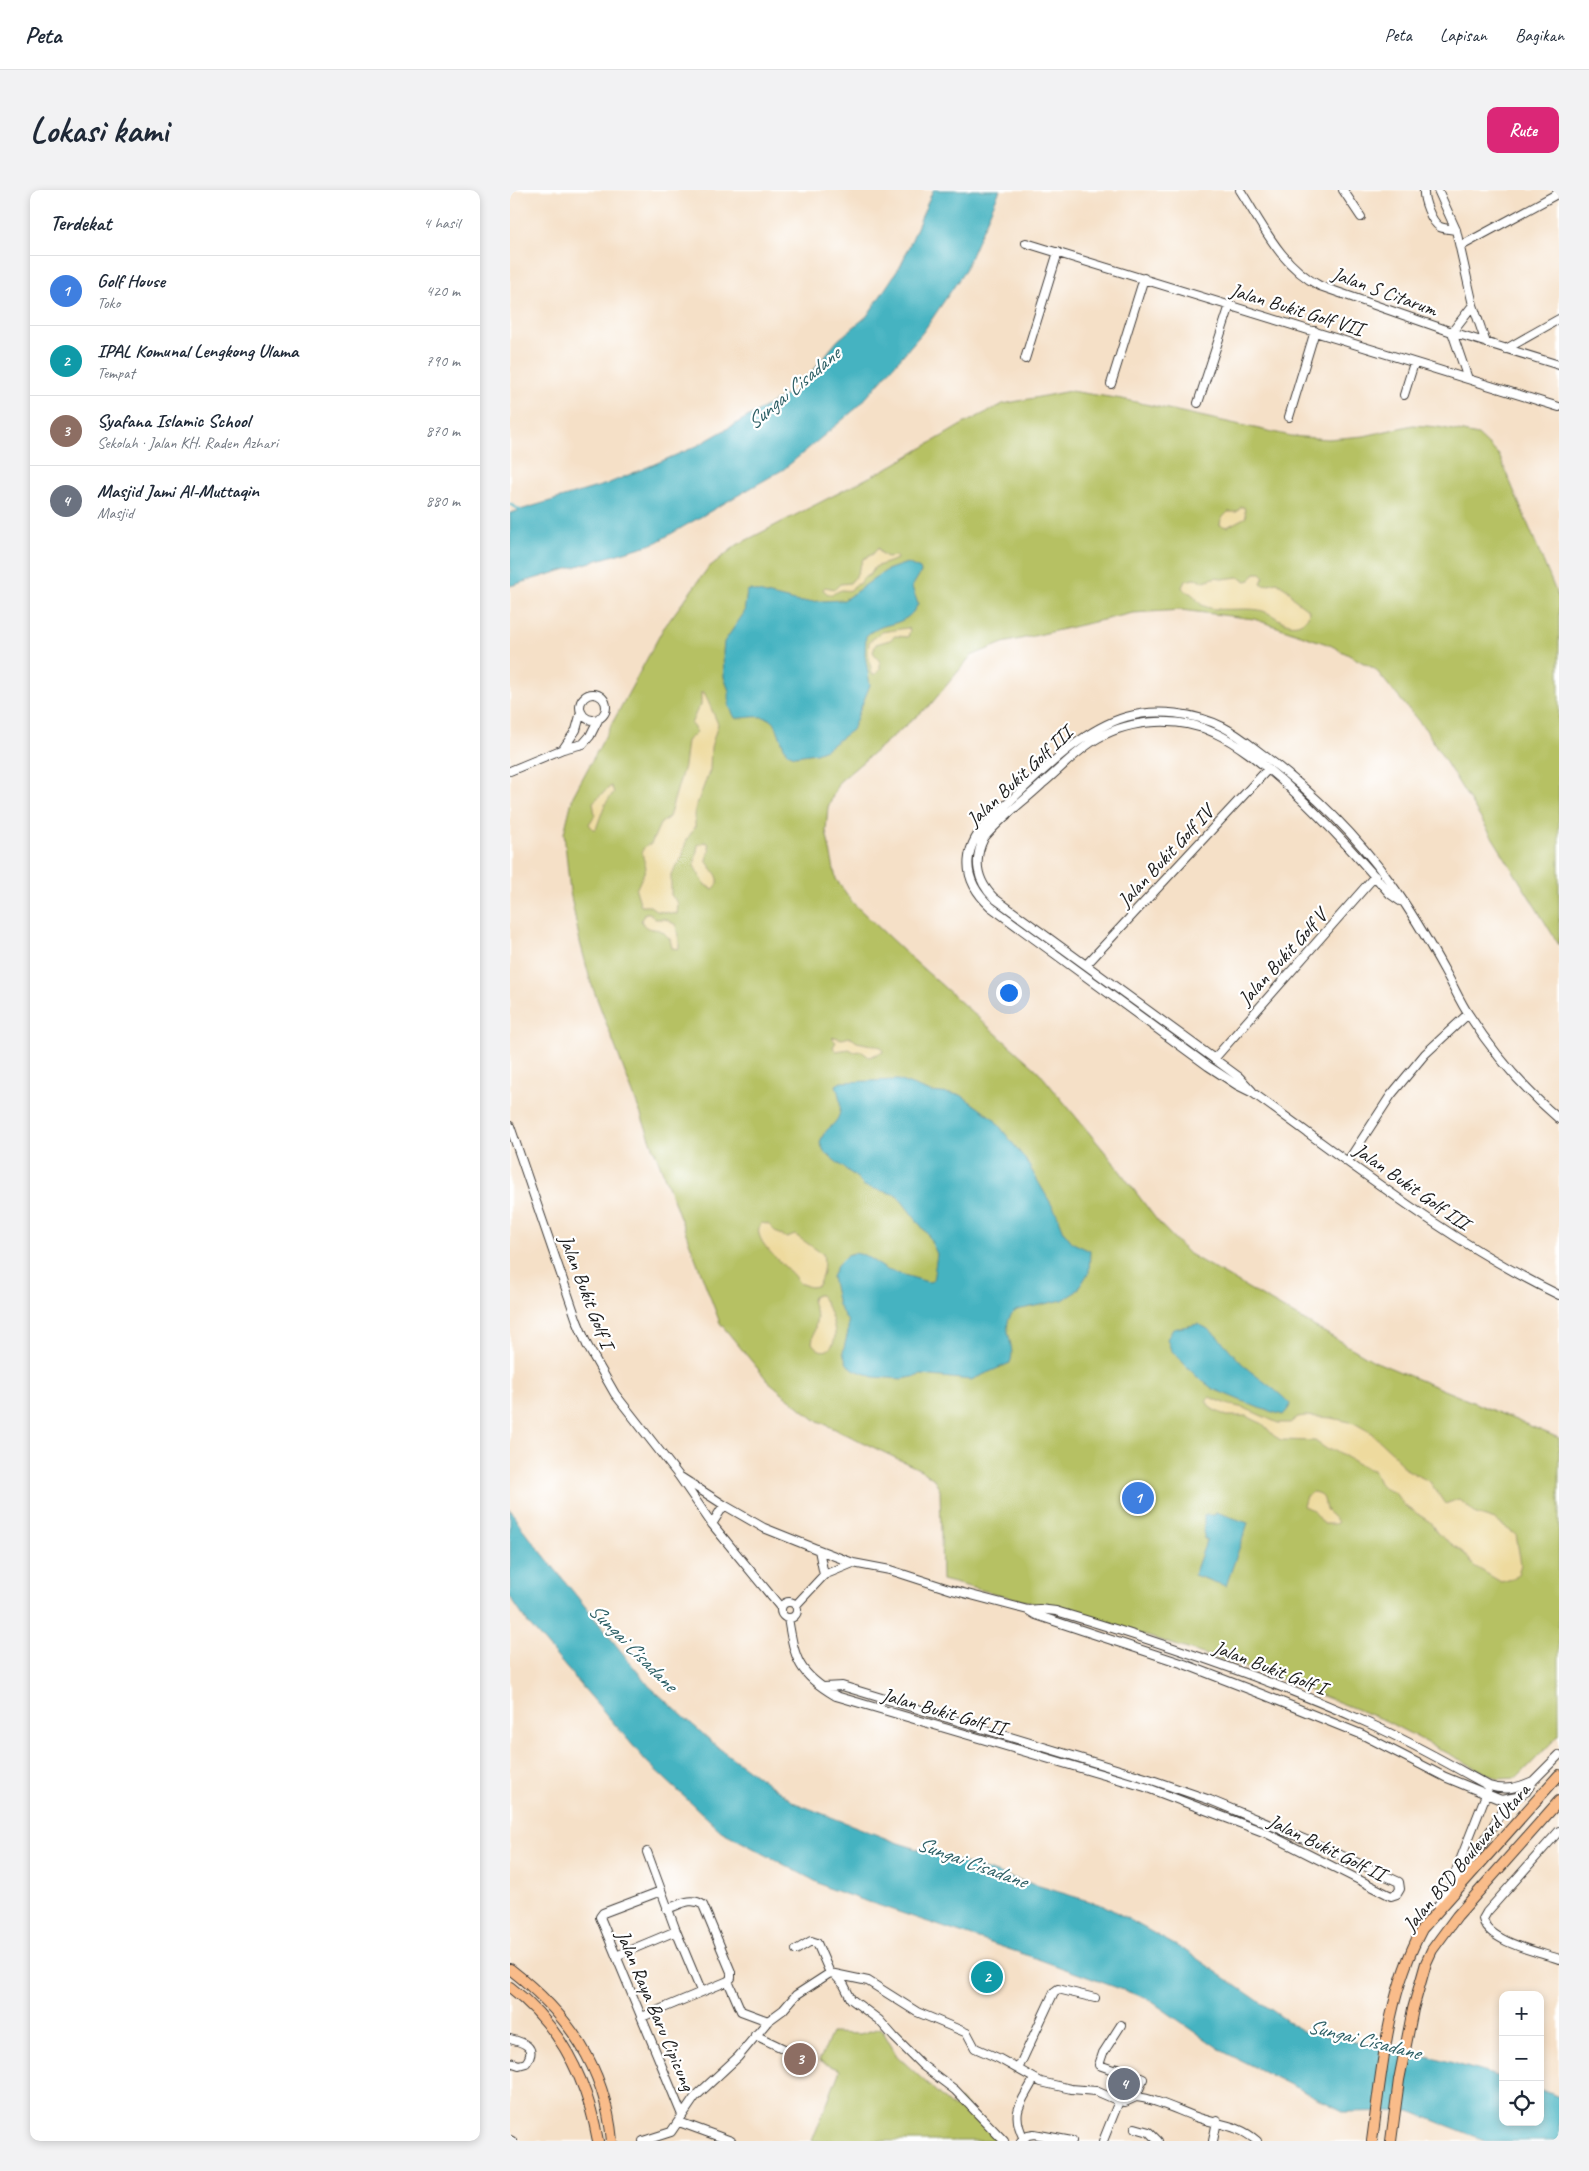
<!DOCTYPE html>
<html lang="id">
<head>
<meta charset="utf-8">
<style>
	:root { --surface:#fff; --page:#f2f2f3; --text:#1f2937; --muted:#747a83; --line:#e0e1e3; --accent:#db2777 }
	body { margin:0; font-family:Caveat,sans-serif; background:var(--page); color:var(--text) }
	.controls { position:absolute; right:15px; bottom:15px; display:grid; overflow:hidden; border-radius:10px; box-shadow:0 2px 8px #0003 }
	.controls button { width:45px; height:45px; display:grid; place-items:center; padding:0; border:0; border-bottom:1px solid var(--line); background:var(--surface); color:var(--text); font:25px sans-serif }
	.you { position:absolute; left:498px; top:802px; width:18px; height:18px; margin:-12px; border:4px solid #fff; border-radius:50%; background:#1a73e8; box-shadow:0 0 0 8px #1a73e833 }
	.badge { display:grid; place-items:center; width:32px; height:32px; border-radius:50%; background:var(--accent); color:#fff; font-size:16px; font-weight:700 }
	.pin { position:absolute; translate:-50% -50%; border:2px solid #fff; box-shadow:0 1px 5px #0006 }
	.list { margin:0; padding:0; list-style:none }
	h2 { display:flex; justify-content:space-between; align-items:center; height:65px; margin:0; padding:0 20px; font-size:21px }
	h2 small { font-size:16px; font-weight:400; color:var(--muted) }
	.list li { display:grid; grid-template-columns:32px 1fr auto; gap:15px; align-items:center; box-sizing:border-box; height:70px; padding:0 20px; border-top:1px solid var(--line) }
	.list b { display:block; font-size:19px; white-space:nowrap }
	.list p { margin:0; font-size:16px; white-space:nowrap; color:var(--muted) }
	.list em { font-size:16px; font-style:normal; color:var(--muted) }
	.icon { flex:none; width:28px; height:28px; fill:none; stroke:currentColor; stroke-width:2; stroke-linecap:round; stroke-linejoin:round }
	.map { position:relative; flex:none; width:1049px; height:1951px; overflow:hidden; border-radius:10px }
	header { display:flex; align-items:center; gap:30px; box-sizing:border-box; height:70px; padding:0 25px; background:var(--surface); border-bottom:1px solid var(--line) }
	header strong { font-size:24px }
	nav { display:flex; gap:28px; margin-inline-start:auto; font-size:18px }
	.intro { display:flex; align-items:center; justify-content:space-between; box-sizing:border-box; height:120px; padding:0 30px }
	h1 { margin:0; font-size:35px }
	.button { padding:12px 22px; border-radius:10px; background:var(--accent); color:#fff; font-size:18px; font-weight:700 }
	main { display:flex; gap:30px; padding:0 30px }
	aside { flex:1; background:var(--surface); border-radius:10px; box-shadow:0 2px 8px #0003 }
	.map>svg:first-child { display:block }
	.green { fill:#b6c163; stroke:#696e40 }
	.sand { fill:#eeda9e; stroke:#857b5d }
	.water { fill:#45b3c1; stroke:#30686e }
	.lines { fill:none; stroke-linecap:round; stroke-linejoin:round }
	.stream { stroke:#45b3c1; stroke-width:2.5 }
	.minor-casing { stroke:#3d3936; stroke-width:10 }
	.major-casing { stroke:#3d3936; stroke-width:12 }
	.minor { stroke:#fff; stroke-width:8 }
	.major { stroke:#f9bc8a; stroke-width:10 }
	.labels { text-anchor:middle; stroke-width:4.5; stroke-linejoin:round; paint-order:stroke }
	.street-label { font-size:20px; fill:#1c1c1c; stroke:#fff }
	.water-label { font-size:21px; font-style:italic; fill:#2e6066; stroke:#fff }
</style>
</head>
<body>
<header>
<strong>Peta</strong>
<nav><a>Peta</a><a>Lapisan</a><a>Bagikan</a></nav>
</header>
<div class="intro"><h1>Lokasi kami</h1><a class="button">Rute</a></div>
<main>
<aside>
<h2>Terdekat<small>4 hasil</small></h2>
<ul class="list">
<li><span class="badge" style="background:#3f7fe0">1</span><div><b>Golf House</b><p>Toko</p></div><em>420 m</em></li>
<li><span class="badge" style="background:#0f9aa8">2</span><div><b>IPAL Komunal Lengkong Ulama</b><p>Tempat</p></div><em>790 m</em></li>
<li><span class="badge" style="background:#8d6e63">3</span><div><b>Syafana Islamic School</b><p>Sekolah · Jalan KH. Raden Azhari</p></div><em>870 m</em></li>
<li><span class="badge" style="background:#6b7280">4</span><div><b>Masjid Jami Al-Muttaqin</b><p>Masjid</p></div><em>880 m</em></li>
</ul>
</aside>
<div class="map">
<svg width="1049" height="1951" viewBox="0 0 1049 1951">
	<rect width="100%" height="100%" fill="#fff"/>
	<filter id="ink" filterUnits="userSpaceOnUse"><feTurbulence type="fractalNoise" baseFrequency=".02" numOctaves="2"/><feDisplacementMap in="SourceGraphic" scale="10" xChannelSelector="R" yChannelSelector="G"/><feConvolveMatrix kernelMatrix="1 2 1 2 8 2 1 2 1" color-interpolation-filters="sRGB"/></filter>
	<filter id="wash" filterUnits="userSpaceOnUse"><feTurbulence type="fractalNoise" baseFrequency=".0096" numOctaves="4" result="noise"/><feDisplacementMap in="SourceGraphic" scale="20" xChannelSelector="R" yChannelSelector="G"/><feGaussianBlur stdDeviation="1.12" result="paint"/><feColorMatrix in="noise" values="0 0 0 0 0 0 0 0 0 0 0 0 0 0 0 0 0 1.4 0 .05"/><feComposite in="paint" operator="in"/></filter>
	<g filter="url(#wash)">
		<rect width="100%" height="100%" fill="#f5e0c7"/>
		<path class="green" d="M560,201L612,209L781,246L818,249L854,246L903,235L928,237L968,245L989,265L1049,409V755L916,540L865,479L820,455L744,429L671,420L623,423L493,453L461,466L421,514L329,592L318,617L316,641L326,689L343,713L399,766L528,881L600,968L649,1033L679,1064L864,1171L1049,1248V1545L1007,1588L987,1589L876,1531L763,1486L570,1425L432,1390L430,1299L424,1289L411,1280L304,1229L258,1191L210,1133L81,793L70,752L60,702L54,643L63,606L153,439L198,378L227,355L383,275L453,234L493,214Z
			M371,1838L387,1866L444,1918L450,1909L490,1951H302L330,1880L309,1871L322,1843L350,1844Z"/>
		<path class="sand" d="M731,317H734L736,327L717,337L710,335L711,329L718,322H727Z
			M368,358L371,363L377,367L386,366L387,369L365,377L360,385L353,388L351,393L344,396L341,400C338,401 335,400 332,400C324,402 320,409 313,399L315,397L325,399L330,394L340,393L346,386L353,369L363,364Z
			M745,383H751L754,386L751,393L754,395L767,392L779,400L784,409L799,420L798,427C780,446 767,423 749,420C733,417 705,423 692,415C688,412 687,409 684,406C680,402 675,402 672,397L675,391L684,389L694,391L707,387L712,389L728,387L736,391L740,390Z
			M397,438L400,439L398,447L385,446L380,450L366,454L363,462L370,472V479L366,484H362L358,462L359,452L372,442Z
			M191,502H194L208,534L201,557L200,580L185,619V637L176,651L172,668L161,684V705L168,713L167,724L147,721L140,716H131L126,700L136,678C134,668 127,657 141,654L150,634L159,627L174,576L177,551L187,542L181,534L188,518L191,516Z
			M101,596L104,602L95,614L86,639H83L79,634L85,625L83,612Z
			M194,652L198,653L200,661L196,669C198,678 217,689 203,699L195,695L184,676L188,655Z
			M135,723H140L145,729H155L166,735L169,752V759L162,758L160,749L152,741C142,737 136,742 131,730Z
			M325,847L332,849L340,847L347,852L371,857L373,862L359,867L351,861L344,862L339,859L326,861L323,857L326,852L322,848Z
			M251,1033L258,1034L267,1043L277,1048L285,1045C287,1046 311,1063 313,1064C315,1074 313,1089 307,1096L300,1097L289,1093C282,1078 238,1052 251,1033Z
			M307,1105H310C317,1111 326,1137 325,1146C323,1162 311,1166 302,1153L307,1127L302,1110L303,1107Z
			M699,1207L720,1215L734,1218L768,1233H780L788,1227L795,1226L822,1228L844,1233L860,1242L883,1263L894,1278L920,1292L935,1314L949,1309L966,1324L985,1330L1006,1345L1011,1374L1008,1385L1002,1389L991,1392L964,1376L955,1364L927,1343L920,1332L894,1315L885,1303L874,1298L869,1293L863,1280L855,1278L825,1260H818L805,1251L771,1250L764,1246L753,1234L736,1226H717L702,1219L696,1211Z
			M803,1302C820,1305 811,1316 819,1323C822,1326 825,1328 828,1332L825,1334H814L803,1320L793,1316L796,1306Z"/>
		<path class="water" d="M423,0H490L454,82L413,142L349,216L274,279L145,353L0,396V323L97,294L185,257L288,198L328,150L357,126L391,75Z
			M397,373L410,379L411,382L402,397L408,414C395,440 374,429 356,446L355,464L360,495L342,540L316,559L306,563L285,566L277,563C272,554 270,545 266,536C259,521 237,529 225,528L219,516V501L214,487L213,462L214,452L234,423L237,401L240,400L289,412L334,410L377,380Z
			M388,890L421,902L451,905L484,929L515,969L547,1024L554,1042L563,1053L580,1061L579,1082L567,1101L553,1110L507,1120C486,1133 508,1155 500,1173L461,1190L412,1185L393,1189L364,1187L345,1180L337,1174L333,1162L338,1142V1132L328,1115L322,1087L328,1074L337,1065L344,1063L354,1065L377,1080L418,1092L423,1091L427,1064L418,1045L387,1005L354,996L347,988L315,963L310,953C314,939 319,940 326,931C334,920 329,906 326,895L331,892Z
			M688,1134C711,1143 721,1165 740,1181C754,1192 768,1201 780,1214L779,1218L773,1225L749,1218L703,1199L686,1186L661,1160L657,1149L663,1139Z
			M0,1319L12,1338L139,1496L210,1559L285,1613L388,1653L595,1716L679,1763L792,1841L930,1869L993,1888V1932H1030V1899L1049,1907V1951H977L900,1921L835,1922L714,1862L638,1809L525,1768L320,1699L211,1641L137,1572L17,1432L0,1407Z
			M706,1322L738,1333L716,1396L684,1385L697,1349H694V1325H705Z"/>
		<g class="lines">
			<path class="stream" d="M0,314L12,321"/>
		</g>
	</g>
	<g filter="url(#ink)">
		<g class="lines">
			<g class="minor-casing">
				<path id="minor" d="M730,0C753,36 771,76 810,96L942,142L1049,175
					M833,0L851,27
					M914,0C913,9 921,32 930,37C935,39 941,39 946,40
					M928,0L946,40L963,115
					M516,53L1049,217
					M951,56L1045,5
					M996,159L1049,129
					M515,169L548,62
					M958,189L942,142L963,115L976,153
					M601,194L634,88
					M894,205L904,173
					M688,213L720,115
					M779,227L805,141
					M70 517a13 13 0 1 1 26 0a13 13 0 1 1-26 0Z
					M53,559L66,540L71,522
					M0,581L53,559L73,554L80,546L89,528
					M576,775L758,579
					M704,869L865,686
					M742,901L729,887L484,708C467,691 463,670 474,648C490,628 513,612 532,594C550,579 567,560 588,548C621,529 670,526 705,543C729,554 750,572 770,589C810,625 845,663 880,704L890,711
					M1049,929C1014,899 984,864 959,825C950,812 944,797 936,783C919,752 901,721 880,692C845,644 799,599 752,564C739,554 727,544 713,537C685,523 646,518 616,527C567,541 521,593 484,626C453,654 448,687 481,717L698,876L727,895L743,903C842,974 939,1052 1049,1105
					M0,936L67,1131L77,1155L105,1204L169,1286
					M838,971L881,905L915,864L958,824
					M202,1334L214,1315
					M309,1360L314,1385
					M271 1420a8 8 0 1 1 16 0a8 8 0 1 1-16 0Z
					M286,1415L314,1385L343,1373
					M271,1418L202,1334L169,1286L214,1315L254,1338L309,1360L343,1373L380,1380L442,1400L518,1420L529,1419L546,1421C651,1452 757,1488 858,1533C899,1551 939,1574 979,1596C996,1601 1007,1598 1023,1591
					M518,1420L526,1425L674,1474L754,1505L853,1545L935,1587L991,1610L1007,1607L1016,1602L1023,1591L1049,1565
					M278,1428C285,1471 288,1483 326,1506L635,1597L756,1643L881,1706L887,1704L890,1699L889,1692L813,1657L700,1610L639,1589L332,1496L314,1497
					M1049,1641L977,1722L973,1729C978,1752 1029,1762 1049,1769
					M137,1662L166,1741L191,1801
					M942,1691L977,1602
					M151,1701L93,1723L90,1727L172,1925
					M928,1715L970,1658L999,1609
					M286,1760L301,1751L307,1753L320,1783
					M106,1766L166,1741
					M325,1785L334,1795L341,1809L369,1830L384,1847L412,1875L445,1900L494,1951
					M218,1791L231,1821L258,1831
					M132,1827L218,1791L221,1788V1782L193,1715C182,1706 169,1715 157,1719
					M611,1835L593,1863L589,1875L606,1881L608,1878L633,1889L626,1907
					M245,1845L289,1866
					M0,1849C13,1852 28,1857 16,1873L9,1875L0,1872
					M508,1879L544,1802L548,1799L585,1808
					M169,1932L221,1951
					M625,1938L639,1942L648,1951
					M514,1949C500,1921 511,1914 524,1889
					M0,1950L2,1951
					M133,1951L161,1942L185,1907L228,1867L258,1831L273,1820L286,1805L320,1783L358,1791L407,1822L457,1843L465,1858L488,1868L531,1892L561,1899L586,1901L609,1911
					M511,1951L518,1945L524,1944L562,1951
					M593,1951L609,1911L615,1912L626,1907C646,1909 667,1920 686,1927C709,1935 727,1934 747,1951
					M703,1951L707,1931"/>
			</g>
			<g class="major-casing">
				<path id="major" d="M0,1779C58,1824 95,1876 102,1951
					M0,1797C51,1836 77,1889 88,1951
					M862,1951C872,1879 877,1805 912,1739L1049,1585
					M881,1951L889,1890L903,1819L916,1773L922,1760L947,1726L1049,1611"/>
			</g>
			<use href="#minor" class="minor"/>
			<use href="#major" class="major"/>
		</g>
	</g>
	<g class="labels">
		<g class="street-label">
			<text transform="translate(875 101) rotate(20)" y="7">Jalan S Citarum</text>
			<text transform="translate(787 119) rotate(17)" y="7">Jalan Bukit Golf VII</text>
			<text transform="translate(509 586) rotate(-43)" y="7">Jalan Bukit Golf III</text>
			<text transform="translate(655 666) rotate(-47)" y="7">Jalan Bukit Golf IV</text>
			<text transform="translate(772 767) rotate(-48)" y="7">Jalan Bukit Golf V</text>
			<text transform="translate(902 996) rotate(35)" y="7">Jalan Bukit Golf III</text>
			<text transform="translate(77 1101) rotate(69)" y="7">Jalan Bukit Golf I</text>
			<text transform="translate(760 1477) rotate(21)" y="7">Jalan Bukit Golf I</text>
			<text transform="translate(434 1521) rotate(16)" y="7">Jalan Bukit Golf II</text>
			<text transform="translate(817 1657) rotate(26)" y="7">Jalan Bukit Golf II</text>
			<text transform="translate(956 1667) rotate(-50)" y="7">Jalan BSD Boulevard Utara</text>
			<text transform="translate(146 1820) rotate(67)" y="7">Jalan Raya Baru Cipicung</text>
		</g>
		<g class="water-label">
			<text transform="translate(283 198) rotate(-40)" y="7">Sungai Cisadane</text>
			<text transform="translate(123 1457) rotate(45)" y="7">Sungai Cisadane</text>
			<text transform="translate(462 1672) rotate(20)" y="7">Sungai Cisadane</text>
			<text transform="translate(854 1849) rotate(14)" y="7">Sungai Cisadane</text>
		</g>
	</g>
</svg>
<div class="controls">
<button>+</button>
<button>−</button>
<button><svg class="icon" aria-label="locate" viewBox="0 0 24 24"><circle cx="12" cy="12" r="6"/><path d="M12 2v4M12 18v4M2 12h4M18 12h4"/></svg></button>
</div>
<div class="you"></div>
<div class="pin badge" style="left:628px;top:1308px;background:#3f7fe0">1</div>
<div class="pin badge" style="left:477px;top:1787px;background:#0f9aa8">2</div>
<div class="pin badge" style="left:290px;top:1869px;background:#8d6e63">3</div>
<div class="pin badge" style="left:614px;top:1894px;background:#6b7280">4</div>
</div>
</main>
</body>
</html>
